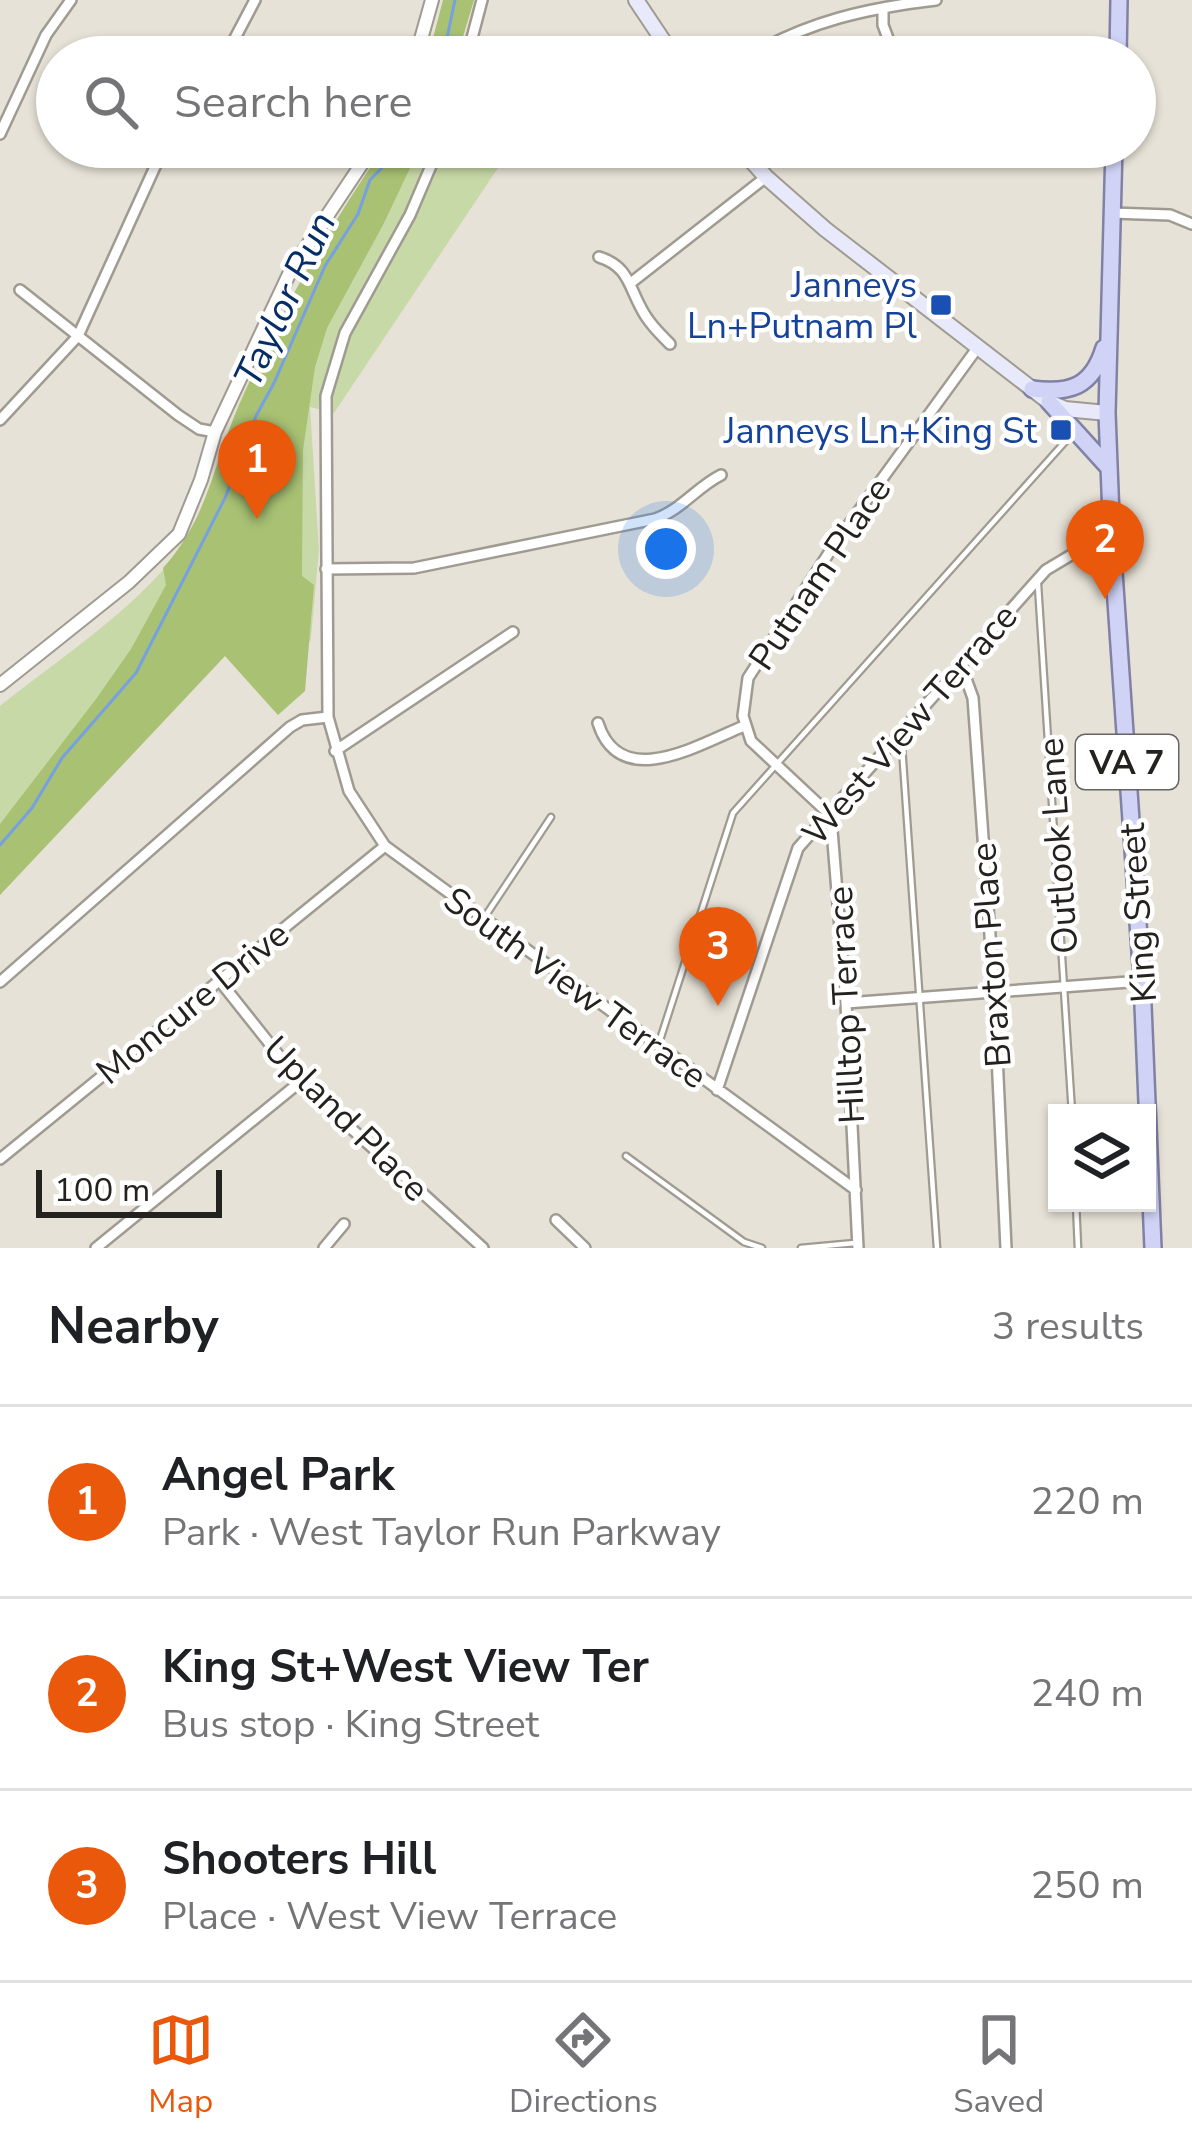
<!DOCTYPE html>
<html lang="en">
<head>
<meta charset="utf-8">
<style>
	:root { --surface:#fff; --page:#f6f6f6; --text:#202124; --muted:#757577; --line:#e0e0e0; --accent:#ea580c }
	body { margin:0; font-family:"Nunito Sans",sans-serif; background:var(--page); color:var(--text) }
	.controls { position:absolute; right:36px; bottom:36px; display:grid; overflow:hidden; border-radius:0px; box-shadow:0 3px 9px #0004 }
	.controls button { width:108px; height:108px; display:grid; place-items:center; padding:0; border:0; border-bottom:3px solid var(--line); background:var(--surface); color:var(--text); font:60px sans-serif }
	.scale { position:absolute; left:36px; bottom:30px; width:186px; box-sizing:border-box; padding-left:12px; border:6px solid #24221e; border-top:0; font-size:33px; line-height:42px; white-space:nowrap; color:#24221e; -webkit-text-stroke:9px #fff; paint-order:stroke }
	.you { position:absolute; left:666px; top:549px; width:42px; height:42px; margin:-30px; border:9px solid #fff; border-radius:50%; background:#1a73e8; box-shadow:0 0 0 18px #1a73e833 }
	.badge { display:grid; place-items:center; width:78px; height:78px; border-radius:50%; background:var(--accent); color:#fff; font-size:39px; font-weight:700 }
	.pin { position:absolute; translate:-50% -99px; filter:drop-shadow(0 3px 6px #0008) }
	.pin::after { content:''; position:absolute; top:63px; width:42px; height:36px; background:inherit; clip-path:polygon(0 0,100% 0,50% 100%) }
	.list { margin:0; padding:0; list-style:none }
	h2 { display:flex; justify-content:space-between; align-items:center; height:156px; margin:0; padding:0 48px; font-size:51px }
	h2 small { font-size:39px; font-weight:400; color:var(--muted) }
	.list li { display:grid; grid-template-columns:78px 1fr auto; gap:36px; align-items:center; box-sizing:border-box; height:192px; padding:0 48px; border-top:3px solid var(--line) }
	.list b { display:block; font-size:45px; white-space:nowrap }
	.list p { margin:0; font-size:39px; white-space:nowrap; color:var(--muted) }
	.list em { font-size:39px; font-style:normal; color:var(--muted) }
	.icon { flex:none; width:66px; height:66px; fill:none; stroke:currentColor; stroke-width:2; stroke-linecap:round; stroke-linejoin:round }
	.map { position:relative; flex:none; width:1192px; height:1248px; overflow:hidden }
	.search { position:absolute; background:var(--surface); box-shadow:0 3px 9px #0004; left:36px; right:36px; top:36px; height:132px; display:flex; align-items:center; gap:30px; box-sizing:border-box; padding:0 42px; border-radius:66px; color:var(--muted); font-size:45px }
	.sheet { height:732px; background:var(--surface) }
	nav { display:flex; justify-content:space-around; align-items:center; box-sizing:border-box; height:168px; border-top:3px solid var(--line); background:var(--surface); font-size:33px; color:var(--muted) }
	nav a { display:grid; justify-items:center; gap:6px }
	nav .on { color:var(--accent) }
	.map>svg:first-child { display:block }
	.green { fill:#c8d9a8 }
	.forest { fill:#a8c173 }
	.lines { fill:none; stroke-linecap:round; stroke-linejoin:round }
	.stream { stroke:#76a0e1; stroke-width:3 }
	.service-casing { stroke:#a09b91; stroke-width:9 }
	.minor-casing { stroke:#a09b91; stroke-width:14 }
	.tertiary-casing { stroke:#a09b91; stroke-width:16 }
	.secondary-casing { stroke:#a09b91; stroke-width:18 }
	.primary-casing { stroke:#8082a5; stroke-width:20 }
	.service { stroke:#fff; stroke-width:4.5 }
	.minor { stroke:#fff; stroke-width:9 }
	.tertiary { stroke:#fff; stroke-width:12 }
	.secondary { stroke:#e8e9fa; stroke-width:14 }
	.primary { stroke:#d0d3f5; stroke-width:15 }
	.transit-dot { fill:#1a4fb4; stroke:#fff; stroke-width:4.5 }
	.labels { text-anchor:middle; stroke-width:9; stroke-linejoin:round; paint-order:stroke }
	.shield { fill:#fff; stroke:#666462; stroke-width:3 }
	.shield-label { font-size:33px; font-weight:bold; fill:#24221e }
	.transit-label { font-size:36px; fill:#164399; stroke:#fff; text-anchor:end }
	.street-label { font-size:36px; fill:#24221e; stroke:#fff }
	.water-label { font-size:39px; font-style:italic; fill:#052d66; stroke:#fff }
</style>
</head>
<body>
<div class="map">
<svg width="1192" height="1248" viewBox="0 0 1192 1248">
	<rect width="100%" height="100%" fill="#e7e2d7"/>
	<path class="green" d="M384,147H512L334,413L310,407L319,550L311,638L278,715L225,656L0,895V706C62,656 149,601 191,533C215,494 221,446 239,404C279,313 328,229 384,147Z"/>
	<path class="forest" d="M443,0H474L457,57H428Z
		M384,147H420L383,225L327,328L315,367L303,450L302,576L314,585L305,691L278,715L225,656L0,895V824L96,699L131,649L166,585L163,568C209,517 213,463 240,403C280,312 328,229 384,147Z"/>
	<g class="lines">
		<path class="stream" d="M443,57L455,0
			M0,845L32,808L62,758L136,673L225,498L256,416L274,383L325,266L358,214L370,180L402,147"/>
		<g class="service-casing">
			<path id="service" d="M1038,585L1072,1113
				M901,733L937,1248
				M484,918L551,817
				M659,1043L733,813L1072,434
				M626,1156L744,1242L762,1248
				M1076,1203L1078,1248
				M801,1248L855,1243"/>
		</g>
		<g class="minor-casing">
			<path id="minor" d="M883,8V25L895,57
				M225,57L255,0
				M467,57L482,0
				M748,57C808,21 868,8 936,0
				M0,134L46,35L71,0
				M439,147L410,215L345,333L326,396L328,717L349,791L385,846L856,1190
				M1112,213L1170,215L1192,224
				M599,257C627,266 628,283 640,306C647,321 659,333 670,344
				M632,282L766,177
				M20,290L178,415L199,429L215,432
				M0,420L78,336L164,147
				M326,569L414,568L655,519C681,510 697,487 721,475
				M961,665L973,698L994,991L1006,1248
				M598,723C620,793 700,744 744,726
				M335,751L513,632
				M219,980L300,1082L483,1248
				M0,982L290,727L302,720L328,717
				M846,1003L1142,981
				M717,1090L798,848L1046,570L1076,552L1112,543
				M0,1159L385,846
				M556,1220L585,1248
				M96,1248L300,1082
				M324,1248L344,1224
				M858,1248L846,1003L832,830L828,813L751,741L743,716L748,678L834,545L978,347"/>
		</g>
		<g class="tertiary-casing">
			<path id="tertiary" d="M416,57L432,0
				M0,685L129,582L179,534L201,480L215,432L291,270L373,147"/>
		</g>
		<g class="secondary-casing">
			<path id="secondary" d="M636,0L674,57
				M739,147L766,177L825,229L1049,402L1065,409L1107,413"/>
		</g>
		<g class="primary-casing">
			<path id="primary" d="M1118,57L1119,0
				M1114,147L1107,413L1112,543L1142,981L1153,1248
				M1032,389C1070,394 1092,387 1104,348
				M1049,402L1108,467"/>
		</g>
		<use href="#service" class="service"/>
		<use href="#minor" class="minor"/>
		<use href="#tertiary" class="tertiary"/>
		<use href="#secondary" class="secondary"/>
		<use href="#primary" class="primary"/>
	</g>
	<g class="transit-dot">
		<rect x="929" y="293" width="24" height="24" rx="6"/>
		<rect x="1049" y="418" width="24" height="24" rx="6"/>
	</g>
	<g class="labels">
		<rect class="shield" x="1076" y="735" width="102" height="54" rx="9"/>
		<g class="shield-label">
			<text x="1127" y="774">VA 7</text>
		</g>
		<g class="transit-label">
			<text x="917" y="297">Janneys<tspan x="917" dy="41">Ln+Putnam Pl</tspan></text>
			<text x="1037" y="443">Janneys Ln+King St</text>
		</g>
		<g class="street-label">
			<text transform="translate(819 573) rotate(-56)" y="13">Putnam Place</text>
			<text transform="translate(909 724) rotate(-49)" y="13">West View Terrace</text>
			<text transform="translate(1057 846) rotate(-94)" y="13">Outlook Lane</text>
			<text transform="translate(1137 913) rotate(-94)" y="13">King Street</text>
			<text transform="translate(990 955) rotate(-94)" y="13">Braxton Place</text>
			<text transform="translate(576 987) rotate(36)" y="13">South View Terrace</text>
			<text transform="translate(192 1002) rotate(-39)" y="13">Moncure Drive</text>
			<text transform="translate(845 1005) rotate(-93)" y="13">Hilltop Terrace</text>
			<text transform="translate(347 1118) rotate(45)" y="13">Upland Place</text>
		</g>
		<g class="water-label">
			<text transform="translate(284 299) rotate(-65)" y="14">Taylor Run</text>
		</g>
	</g>
</svg>
<div class="controls">
<button><svg class="icon" aria-label="layers" viewBox="0 0 24 24"><path d="M12 4l9 5-9 5-9-5zM3 14l9 5 9-5"/></svg></button>
</div>
<div class="scale">100 m</div>
<div class="you"></div>
<div class="pin badge" style="left:257px;top:519px">1</div>
<div class="pin badge" style="left:1105px;top:599px">2</div>
<div class="pin badge" style="left:718px;top:1006px">3</div>
<div class="search"><svg class="icon" aria-label="search" viewBox="0 0 24 24"><circle cx="10" cy="10" r="6"/><path d="M15 15l6 6"/></svg>Search here</div>
</div>
<section class="sheet">
<h2>Nearby<small>3 results</small></h2>
<ul class="list">
<li><span class="badge">1</span><div><b>Angel Park</b><p>Park · West Taylor Run Parkway</p></div><em>220 m</em></li>
<li><span class="badge">2</span><div><b>King St+West View Ter</b><p>Bus stop · King Street</p></div><em>240 m</em></li>
<li><span class="badge">3</span><div><b>Shooters Hill</b><p>Place · West View Terrace</p></div><em>250 m</em></li>
</ul>
</section>
<nav>
<a class="on"><svg class="icon" aria-label="map" viewBox="0 0 24 24"><path d="M3 6l6-2 6 2 6-2v14l-6 2-6-2-6 2zM9 4v14M15 6v14"/></svg>Map</a>
<a><svg class="icon" aria-label="directions" viewBox="0 0 24 24"><path d="M12 3l9 9-9 9-9-9zM9 14v-3h6M13 9l2 2-2 2"/></svg>Directions</a>
<a><svg class="icon" aria-label="saved" viewBox="0 0 24 24"><path d="M7 4h10v16l-5-4-5 4z"/></svg>Saved</a>
</nav>
</body>
</html>
